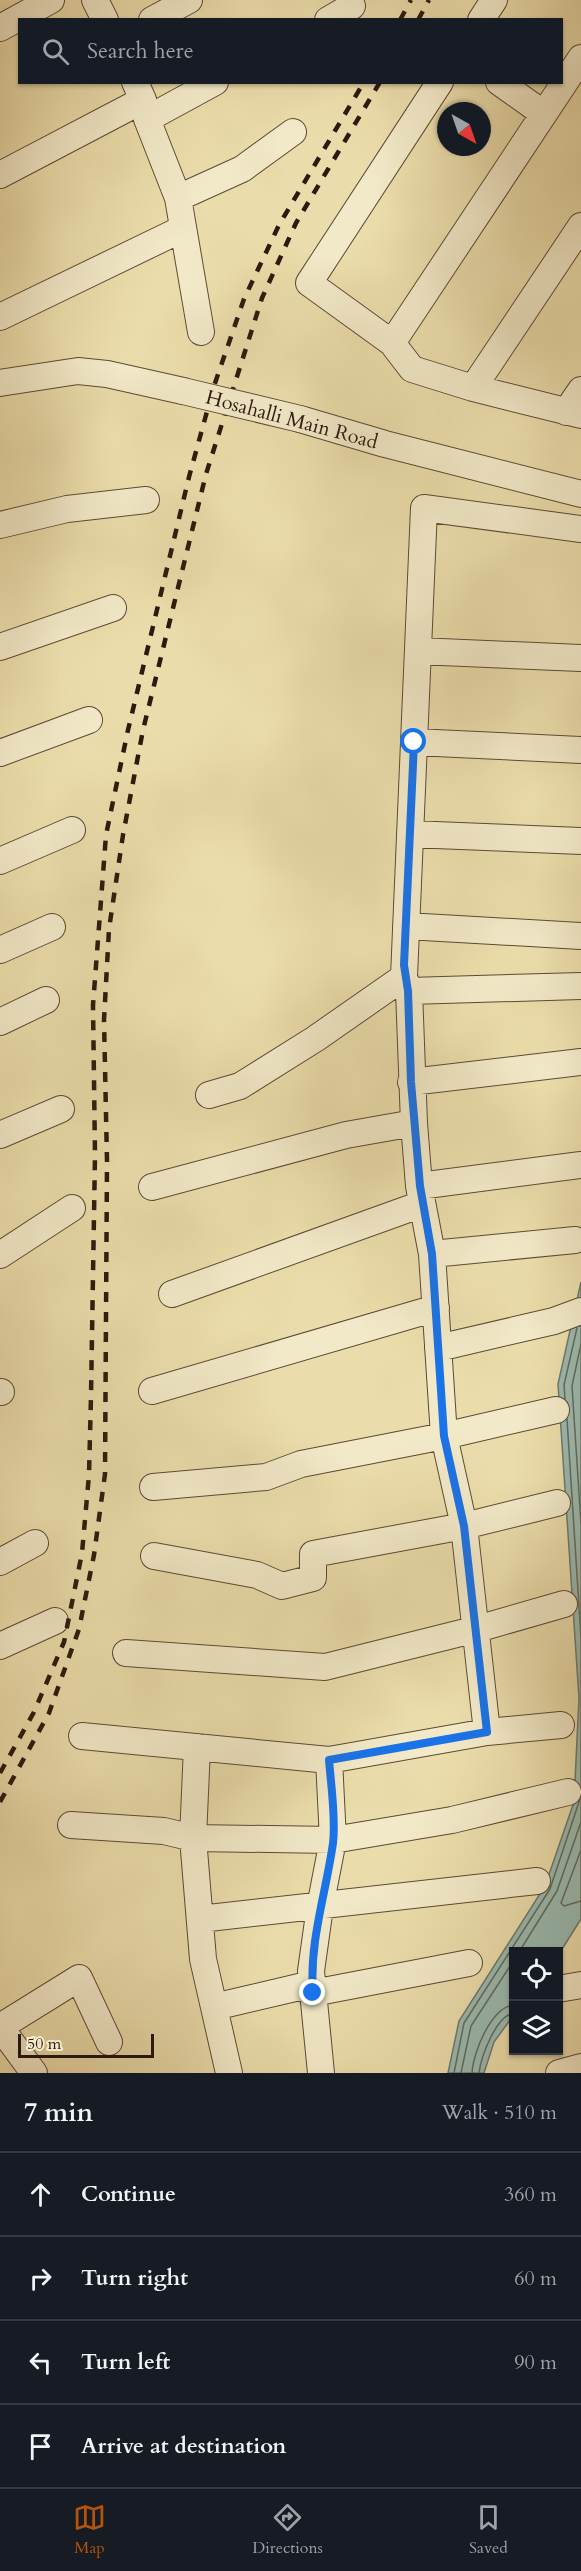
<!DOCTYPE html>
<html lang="en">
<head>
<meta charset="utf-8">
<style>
	:root { --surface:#171b24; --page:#20242c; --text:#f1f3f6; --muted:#9ea1a6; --line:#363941; --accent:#b45309 }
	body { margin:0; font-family:Cardo,serif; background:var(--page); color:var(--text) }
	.controls { position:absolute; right:18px; bottom:18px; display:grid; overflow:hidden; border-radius:0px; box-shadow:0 2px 4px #0004 }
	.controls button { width:54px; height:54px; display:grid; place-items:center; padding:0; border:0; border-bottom:2px solid var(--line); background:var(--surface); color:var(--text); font:30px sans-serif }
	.compass { position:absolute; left:437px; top:102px; width:54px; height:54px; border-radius:50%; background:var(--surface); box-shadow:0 2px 4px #0004; rotate:140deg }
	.scale { position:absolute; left:18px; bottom:15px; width:136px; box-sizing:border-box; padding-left:6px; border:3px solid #2d190d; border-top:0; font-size:16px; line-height:21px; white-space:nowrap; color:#2d190d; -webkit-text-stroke:4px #f2e9c8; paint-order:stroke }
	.stop { position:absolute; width:18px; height:18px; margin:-14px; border:4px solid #1a73e8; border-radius:50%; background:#fff }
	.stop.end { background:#1a73e8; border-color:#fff; box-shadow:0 2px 6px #0008 }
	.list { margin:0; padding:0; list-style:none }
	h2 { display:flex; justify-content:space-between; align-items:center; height:78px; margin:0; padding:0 24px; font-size:26px }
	h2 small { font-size:20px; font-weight:400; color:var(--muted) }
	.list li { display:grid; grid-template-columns:39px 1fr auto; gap:18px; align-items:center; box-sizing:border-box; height:84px; padding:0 24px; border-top:2px solid var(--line) }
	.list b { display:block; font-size:22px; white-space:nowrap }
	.list em { font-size:20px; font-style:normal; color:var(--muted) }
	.icon { flex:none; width:33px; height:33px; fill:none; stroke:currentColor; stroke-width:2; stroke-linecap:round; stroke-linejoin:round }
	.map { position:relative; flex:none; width:581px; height:2073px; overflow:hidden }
	.search { position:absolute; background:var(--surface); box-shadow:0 2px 4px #0004; left:18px; right:18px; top:18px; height:66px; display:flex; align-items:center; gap:15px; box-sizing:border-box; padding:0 21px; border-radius:0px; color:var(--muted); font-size:22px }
	.sheet { height:414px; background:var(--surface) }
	nav { display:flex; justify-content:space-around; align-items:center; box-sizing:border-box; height:84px; border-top:2px solid var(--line); background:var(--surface); font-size:16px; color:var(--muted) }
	nav a { display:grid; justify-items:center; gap:3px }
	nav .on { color:var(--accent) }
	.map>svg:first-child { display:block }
	.water { fill:#9abab0; stroke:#6e7a6f; stroke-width:1.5 }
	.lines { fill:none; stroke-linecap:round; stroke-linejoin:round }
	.shore { stroke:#646a5e; stroke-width:1.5 }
	.minor-casing { stroke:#5c4a34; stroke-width:28 }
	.minor { stroke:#f2e9c8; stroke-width:26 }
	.rail { stroke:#2d190d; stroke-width:4.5; stroke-dasharray:10 10; stroke-linecap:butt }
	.minor-bridge-casing { stroke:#5c4a34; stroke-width:28; stroke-linecap:butt }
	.minor-bridge { stroke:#f2e9c8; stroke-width:26 }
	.route { stroke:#1a73e8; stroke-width:8 }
	.labels { text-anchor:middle; stroke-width:4.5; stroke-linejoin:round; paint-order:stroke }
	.street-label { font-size:20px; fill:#2d190d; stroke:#f2e9c8 }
</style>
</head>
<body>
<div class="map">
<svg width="581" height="2073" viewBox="0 0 581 2073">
	<rect width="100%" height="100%" fill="#ebddab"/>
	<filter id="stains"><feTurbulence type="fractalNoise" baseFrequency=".00333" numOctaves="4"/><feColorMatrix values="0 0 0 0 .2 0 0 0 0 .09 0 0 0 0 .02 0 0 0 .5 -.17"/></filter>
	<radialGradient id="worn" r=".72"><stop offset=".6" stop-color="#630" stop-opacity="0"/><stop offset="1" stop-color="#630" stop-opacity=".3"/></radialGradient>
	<path class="water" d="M581,1282V1919L559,1954L558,1952H514L513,2016L494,2042L484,2073H448L459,2021L545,1886L574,1802L579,1698L558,1384Z"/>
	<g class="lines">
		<path class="shore" d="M581,1344L572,1386L581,1524
			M565,1399L564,1385L577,1328
			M567,1419L581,1637
			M581,1850L561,1903L564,1906L581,1901
			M519,1952L557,1891L581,1822
			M454,2073L464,2023L550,1889L580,1799
			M461,2073L471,2026L514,1960
			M472,2073C473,2053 491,2007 514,2005
			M479,2073C481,2057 496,2015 514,2013"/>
		<g class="minor-casing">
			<path id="minor" d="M95,0L105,20
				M152,20L189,0
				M328,20L352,6
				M481,20L494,0
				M0,28L51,0
				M135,82L143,100L147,119L178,198L201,332
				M440,82L309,283L392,343L412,369L473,388L581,415
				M499,82L544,114
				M147,119L215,82
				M0,175L143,100
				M178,198L242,169L293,132
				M0,317L182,229
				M392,343L581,58
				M0,383L78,371L107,374L183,391
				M473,388L581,226
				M566,412L581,390
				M300,419L385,444L581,494
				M0,525L67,509L146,500
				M0,647L113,608
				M418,651L581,658
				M414,742L581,750
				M0,753L89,720
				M410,834L581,841
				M0,861L72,830
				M406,926L581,936
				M0,950L52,927
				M409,991L581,986
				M0,1022L46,1000
				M411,1082L581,1062
				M209,1095L240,1086L315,1039L404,977
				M0,1135L61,1109
				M419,1186L581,1165
				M152,1187L346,1135L414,1123
				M432,1254L575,1240
				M0,1255L72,1208
				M172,1294L422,1204
				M438,1348L554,1321L581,1311
				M152,1391L436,1308
				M0,1392H1
				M153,1487L266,1477L301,1464L444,1436L556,1410
				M154,1556L257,1575L282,1586L313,1578V1554L464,1526L557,1503
				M0,1562L35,1543
				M0,1646L55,1621
				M126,1653L325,1667L477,1629L564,1604
				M487,1732L464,1526L444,1436L432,1254L419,1186L414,1123L409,991L404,977L424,508L581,529
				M82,1736L329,1760L487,1732L561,1725
				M197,1747L193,1838L333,1840L452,1820L568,1792
				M71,1825L164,1831L193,1838L203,1959L229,2073
				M200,1919L537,1881
				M558,1989L581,1985
				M313,1993L469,1963
				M214,2007L312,1984
				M0,2027L79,1978L109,2042
				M0,2027L34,2073
				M321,2073L311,1971L320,1907L333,1840L329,1760
				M559,2073L581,2067"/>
		</g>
		<use href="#minor" class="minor"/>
		<path class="rail" d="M400,20L411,0
			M418,20L429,0
			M0,1773L34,1712L64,1642L82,1553L89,1475L91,1396L95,1155L93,1005L106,835L128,730L189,477L214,386L244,299L279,225L364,82
			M0,1802L49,1713L79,1629L94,1555L105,1474L107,1161L104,1020L109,929L123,835L143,730L206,474L262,298L296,223L380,82"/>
		<g class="minor-bridge-casing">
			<path id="minor-bridge" d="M183,391L300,419"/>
		</g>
		<use href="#minor-bridge" class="minor-bridge"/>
	</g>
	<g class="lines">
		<path class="route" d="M313,1993C309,1942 326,1893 333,1843C336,1818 331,1785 329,1760L487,1732L464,1526L444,1436L432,1254L420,1186L411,1082L408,991L404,965L414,742"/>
	</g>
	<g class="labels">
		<g class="street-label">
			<text transform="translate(292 419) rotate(15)" y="7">Hosahalli Main Road</text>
		</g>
	</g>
	<rect width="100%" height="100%" filter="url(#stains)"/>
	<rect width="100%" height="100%" fill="url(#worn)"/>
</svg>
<div class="controls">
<button><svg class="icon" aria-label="locate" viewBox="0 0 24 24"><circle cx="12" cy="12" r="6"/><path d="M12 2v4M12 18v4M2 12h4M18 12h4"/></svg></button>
<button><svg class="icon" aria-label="layers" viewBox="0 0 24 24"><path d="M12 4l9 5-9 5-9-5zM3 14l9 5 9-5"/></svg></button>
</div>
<svg class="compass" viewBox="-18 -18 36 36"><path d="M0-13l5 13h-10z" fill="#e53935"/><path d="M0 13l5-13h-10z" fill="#9ea1a6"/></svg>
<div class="scale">50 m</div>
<div class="stop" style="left:414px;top:742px"></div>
<div class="stop end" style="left:313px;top:1993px"></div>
<div class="search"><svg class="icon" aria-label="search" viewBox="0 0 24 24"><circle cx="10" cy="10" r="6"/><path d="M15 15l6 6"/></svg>Search here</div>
</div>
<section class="sheet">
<h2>7 min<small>Walk · 510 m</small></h2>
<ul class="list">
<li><svg class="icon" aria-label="ahead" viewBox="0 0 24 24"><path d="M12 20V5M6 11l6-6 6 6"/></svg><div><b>Continue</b></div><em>360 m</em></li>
<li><svg class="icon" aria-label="right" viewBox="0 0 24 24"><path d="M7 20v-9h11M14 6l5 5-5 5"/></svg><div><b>Turn right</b></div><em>60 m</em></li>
<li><svg class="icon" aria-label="left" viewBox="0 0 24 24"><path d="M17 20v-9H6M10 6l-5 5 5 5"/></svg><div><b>Turn left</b></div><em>90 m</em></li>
<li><svg class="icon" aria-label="arrive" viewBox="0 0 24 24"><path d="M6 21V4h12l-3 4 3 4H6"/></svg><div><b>Arrive at destination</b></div></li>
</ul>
</section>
<nav>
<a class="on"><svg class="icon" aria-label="map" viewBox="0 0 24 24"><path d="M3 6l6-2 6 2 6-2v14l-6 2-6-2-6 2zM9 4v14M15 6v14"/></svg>Map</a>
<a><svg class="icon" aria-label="directions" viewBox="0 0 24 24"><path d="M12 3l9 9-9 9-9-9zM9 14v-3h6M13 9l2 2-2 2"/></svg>Directions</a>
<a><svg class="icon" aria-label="saved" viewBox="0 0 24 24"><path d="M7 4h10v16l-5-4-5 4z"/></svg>Saved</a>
</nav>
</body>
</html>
